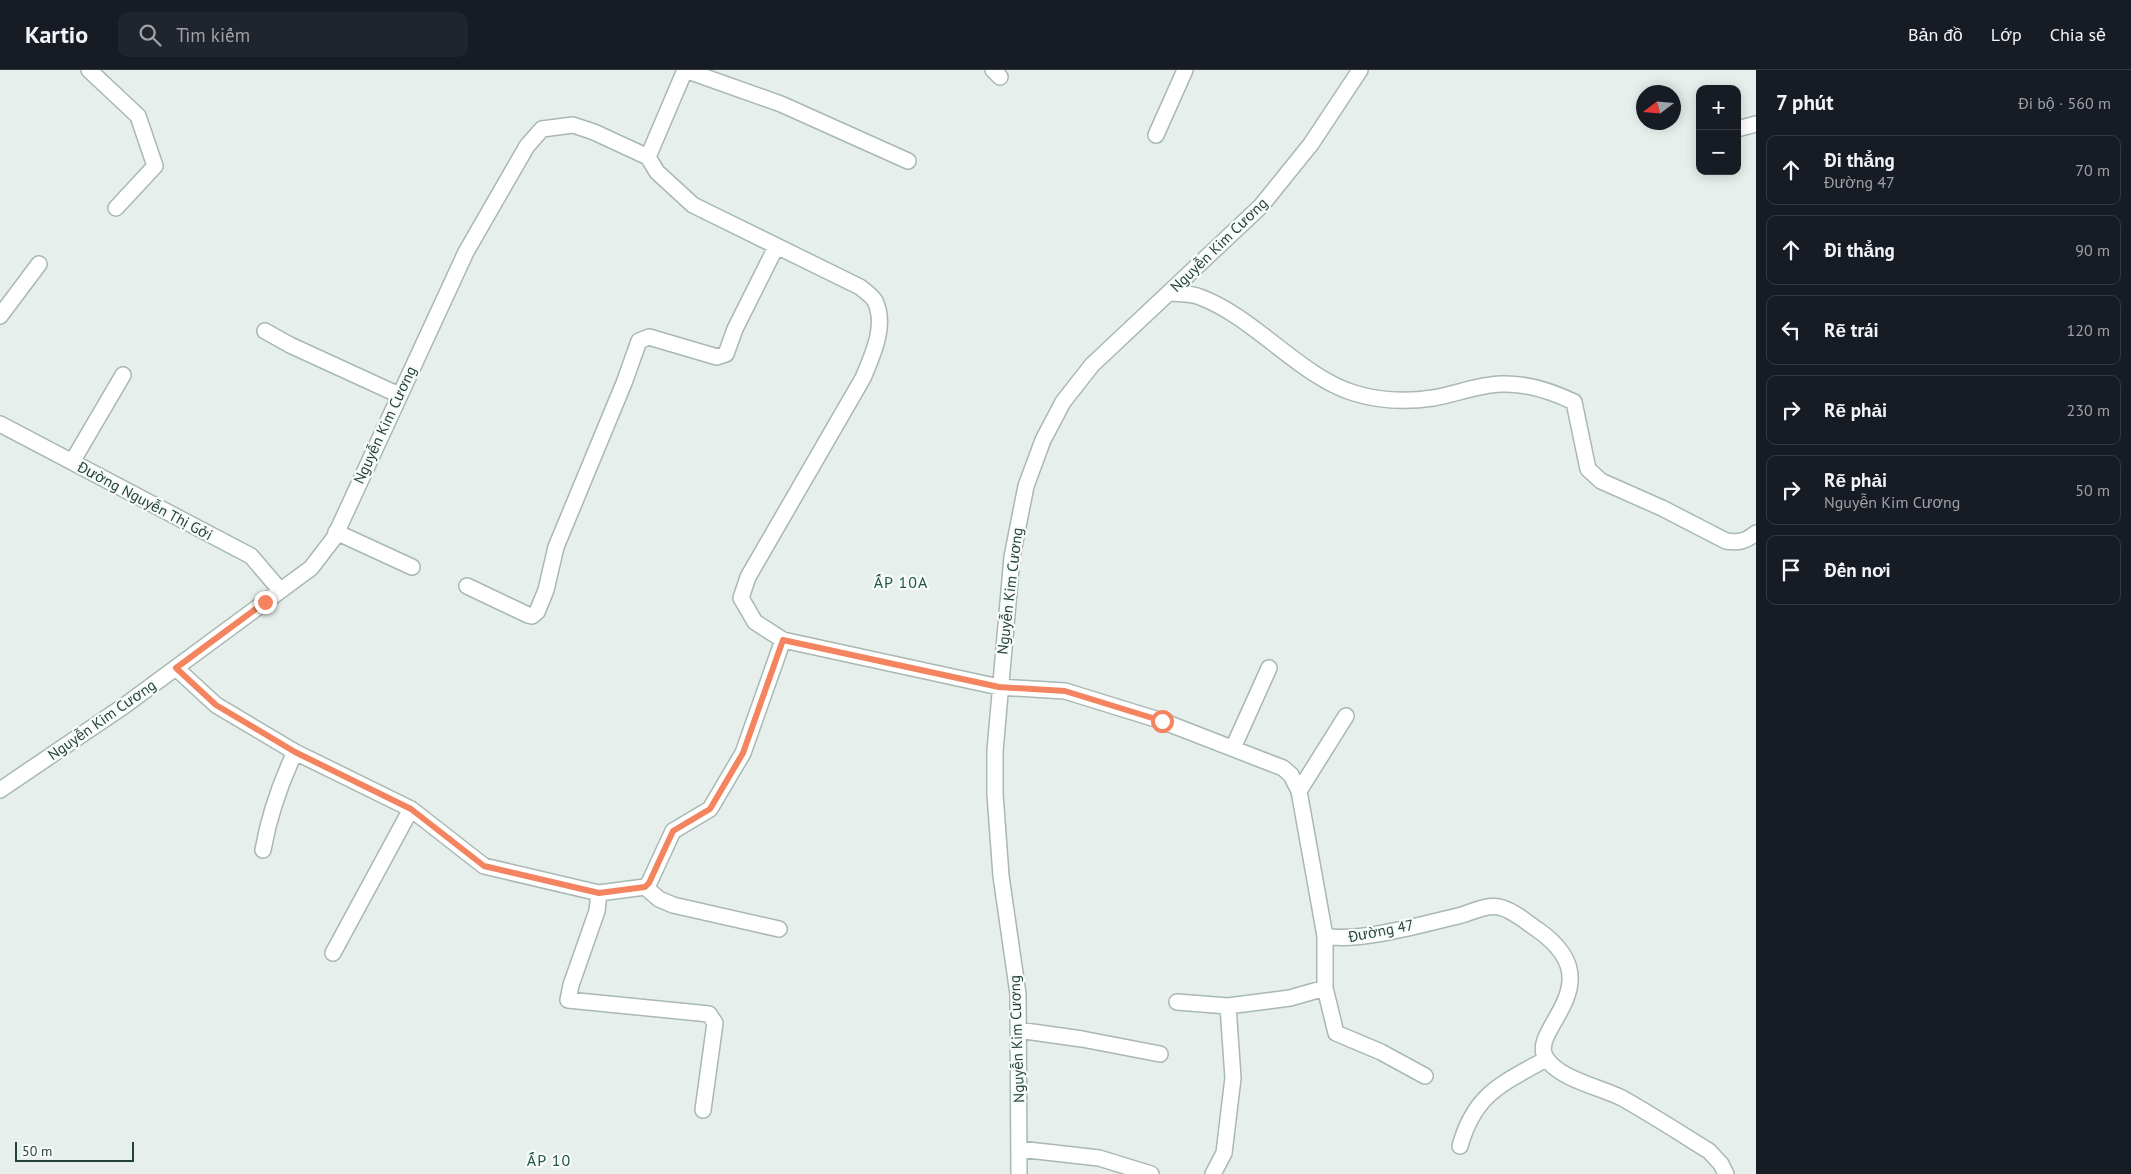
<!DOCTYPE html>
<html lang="vi">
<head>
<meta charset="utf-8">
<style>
	:root { --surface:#171b24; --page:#20242c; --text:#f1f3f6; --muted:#9ea1a6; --line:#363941 }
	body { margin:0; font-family:"PT Sans",sans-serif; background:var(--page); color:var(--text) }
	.controls { position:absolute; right:15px; top:15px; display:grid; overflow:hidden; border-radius:10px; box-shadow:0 2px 12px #0003 }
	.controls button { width:45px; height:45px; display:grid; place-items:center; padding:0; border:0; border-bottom:1px solid var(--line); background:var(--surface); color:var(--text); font:25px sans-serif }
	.compass { position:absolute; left:1636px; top:15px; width:45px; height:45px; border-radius:50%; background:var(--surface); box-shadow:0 2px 12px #0003; rotate:254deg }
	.scale { position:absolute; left:15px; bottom:12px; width:119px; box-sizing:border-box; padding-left:5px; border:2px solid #24423a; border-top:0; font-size:14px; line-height:18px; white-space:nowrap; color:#24423a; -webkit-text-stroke:4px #f7fbf9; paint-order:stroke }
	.stop { position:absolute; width:15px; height:15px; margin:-11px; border:4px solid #f4845f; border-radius:50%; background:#fff }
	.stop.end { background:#f4845f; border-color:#fff; box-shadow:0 1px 5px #0008 }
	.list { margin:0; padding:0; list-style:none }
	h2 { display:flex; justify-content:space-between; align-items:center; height:65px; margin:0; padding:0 20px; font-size:21px }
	h2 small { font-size:16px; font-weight:400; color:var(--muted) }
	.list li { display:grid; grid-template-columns:32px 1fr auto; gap:15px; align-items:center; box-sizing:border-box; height:70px; margin:0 10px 10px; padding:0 10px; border:1px solid var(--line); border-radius:10px }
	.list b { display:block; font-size:19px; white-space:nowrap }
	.list p { margin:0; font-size:16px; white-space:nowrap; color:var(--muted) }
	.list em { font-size:16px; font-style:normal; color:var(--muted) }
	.icon { flex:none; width:28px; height:28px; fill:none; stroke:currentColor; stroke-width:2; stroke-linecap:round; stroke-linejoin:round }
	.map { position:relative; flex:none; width:1756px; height:1104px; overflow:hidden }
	header { display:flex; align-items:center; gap:30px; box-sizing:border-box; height:70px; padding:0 25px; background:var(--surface); border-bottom:1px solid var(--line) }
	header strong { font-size:24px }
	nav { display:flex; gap:28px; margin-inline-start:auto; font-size:18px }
	.search { width:350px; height:45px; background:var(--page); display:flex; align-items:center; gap:12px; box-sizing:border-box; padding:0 18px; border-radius:10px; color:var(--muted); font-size:19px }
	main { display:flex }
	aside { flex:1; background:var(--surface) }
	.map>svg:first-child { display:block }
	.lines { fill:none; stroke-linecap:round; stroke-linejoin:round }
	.minor-casing { stroke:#a8b8b2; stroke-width:18 }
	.minor { stroke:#fff; stroke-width:15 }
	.route { stroke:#f4845f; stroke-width:6 }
	.labels { text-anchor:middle; stroke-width:4.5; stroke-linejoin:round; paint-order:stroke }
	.street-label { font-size:15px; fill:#24423a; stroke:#f7fbf9 }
	.neighbourhood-label { font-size:16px; letter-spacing:1px; fill:#1f5548; stroke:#f7fbf9 }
</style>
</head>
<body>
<header>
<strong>Kartio</strong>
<div class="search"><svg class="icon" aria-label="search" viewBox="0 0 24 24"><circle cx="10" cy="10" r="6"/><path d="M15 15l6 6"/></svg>Tìm kiếm</div>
<nav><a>Bản đồ</a><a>Lớp</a><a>Chia sẻ</a></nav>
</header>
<main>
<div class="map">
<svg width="1756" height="1104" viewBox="0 0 1756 1104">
	<rect width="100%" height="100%" fill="#e6efeb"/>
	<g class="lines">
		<g class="minor-casing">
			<path id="minor" d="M89,0L138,46L155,96L116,138
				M685,0L781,34L908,91
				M993,0L1000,7
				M1737,59L1756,54
				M1156,65L1185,0
				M648,87L657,102L693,135L860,217C865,221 872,226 875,231C887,256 872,286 863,308L748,507L741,528L755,552L783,570L999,617L1065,621L1162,651L1283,698L1291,705L1299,721L1325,866C1359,873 1428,853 1462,845C1475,841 1485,835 1499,837C1513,840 1526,852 1538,860C1615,914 1527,960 1546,988C1559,1009 1600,1017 1622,1028C1652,1045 1680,1063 1709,1081L1721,1094L1726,1104
				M1169,223C1179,224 1191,223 1200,227C1254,247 1301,307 1354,323C1380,331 1407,332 1433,328C1456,324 1477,315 1501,314C1525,313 1553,322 1574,332L1588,399L1601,411L1662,438L1726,471C1739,473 1746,471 1756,463
				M0,246L39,194
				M265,261L290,275L399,325
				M0,354L251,486L280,520
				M72,392L123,305
				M336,462L412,497
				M467,516L528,545L532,546L537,542L546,520L556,477L624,313L639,271L649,267L717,287L726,284L735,259L776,177
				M176,598L216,635L295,682L411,739L484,796L599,823L645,817L649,813L673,761L710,739L743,683L783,570
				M1233,678L1269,598
				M0,720L124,636L311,498L334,468L466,182L527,76L542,59L573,55L594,62L648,87L685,0
				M1299,721L1346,646
				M263,780C269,746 280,714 295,682
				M645,817L659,829L673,835L779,859
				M599,823L597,841L571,915L568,930L709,944L715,953L703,1040
				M1325,866V918L1336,963L1381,982L1425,1006
				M333,883L411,739
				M1177,932L1228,936L1290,928L1325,918
				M1018,960L1082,969L1160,984
				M1460,1076C1475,1023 1502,1014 1546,989
				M1019,1079L1099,1088L1151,1104
				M1019,1104L1018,924L1001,806L995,724V681L1012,487L1026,416L1043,370L1063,332L1092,295L1261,136L1311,74L1360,0
				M1213,1104L1224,1083L1233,1008L1228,936"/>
		</g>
		<use href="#minor" class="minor"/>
	</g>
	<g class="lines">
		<path class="route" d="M265,532L176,598L216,635L295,682L411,739L484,796L599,823L645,817L649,813L673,761L710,739L743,683L783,570L999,617L1065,621L1162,651"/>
	</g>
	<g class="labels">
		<g class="street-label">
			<text transform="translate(1219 175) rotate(-44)" y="5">Nguyễn Kim Cương</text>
			<text transform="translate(385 355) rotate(-65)" y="5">Nguyễn Kim Cương</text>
			<text transform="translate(145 431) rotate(28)" y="5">Đường Nguyễn Thị Gởi</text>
			<text transform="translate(1010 521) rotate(-83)" y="5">Nguyễn Kim Cương</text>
			<text transform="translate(102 650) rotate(-35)" y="5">Nguyễn Kim Cương</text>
			<text transform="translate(1381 861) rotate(-11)" y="5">Đường 47</text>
			<text transform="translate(1017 969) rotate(-92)" y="5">Nguyễn Kim Cương</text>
		</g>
		<g class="neighbourhood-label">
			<text x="901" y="518">ẤP 10A</text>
			<text x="549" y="1096">ẤP 10</text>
		</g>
	</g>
</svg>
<div class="controls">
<button>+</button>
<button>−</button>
</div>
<svg class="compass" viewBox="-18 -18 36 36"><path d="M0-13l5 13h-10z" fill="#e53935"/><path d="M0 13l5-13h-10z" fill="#9ea1a6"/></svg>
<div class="scale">50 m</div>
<div class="stop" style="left:1162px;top:651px"></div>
<div class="stop end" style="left:265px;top:532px"></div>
</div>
<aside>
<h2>7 phút<small>Đi bộ · 560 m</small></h2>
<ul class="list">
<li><svg class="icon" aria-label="ahead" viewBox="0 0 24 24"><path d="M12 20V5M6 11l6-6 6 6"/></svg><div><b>Đi thẳng</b><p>Đường 47</p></div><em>70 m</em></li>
<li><svg class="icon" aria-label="ahead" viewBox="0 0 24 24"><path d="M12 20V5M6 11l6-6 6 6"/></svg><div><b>Đi thẳng</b></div><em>90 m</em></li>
<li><svg class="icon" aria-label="left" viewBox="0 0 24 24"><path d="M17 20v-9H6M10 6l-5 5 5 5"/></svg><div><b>Rẽ trái</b></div><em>120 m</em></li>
<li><svg class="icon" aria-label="right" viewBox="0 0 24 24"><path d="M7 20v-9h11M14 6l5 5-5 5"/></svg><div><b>Rẽ phải</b></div><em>230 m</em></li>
<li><svg class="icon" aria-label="right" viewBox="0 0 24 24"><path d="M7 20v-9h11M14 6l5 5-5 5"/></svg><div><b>Rẽ phải</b><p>Nguyễn Kim Cương</p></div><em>50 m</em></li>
<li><svg class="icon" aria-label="arrive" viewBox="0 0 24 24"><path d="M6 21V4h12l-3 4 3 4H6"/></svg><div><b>Đến nơi</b></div></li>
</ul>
</aside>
</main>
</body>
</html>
